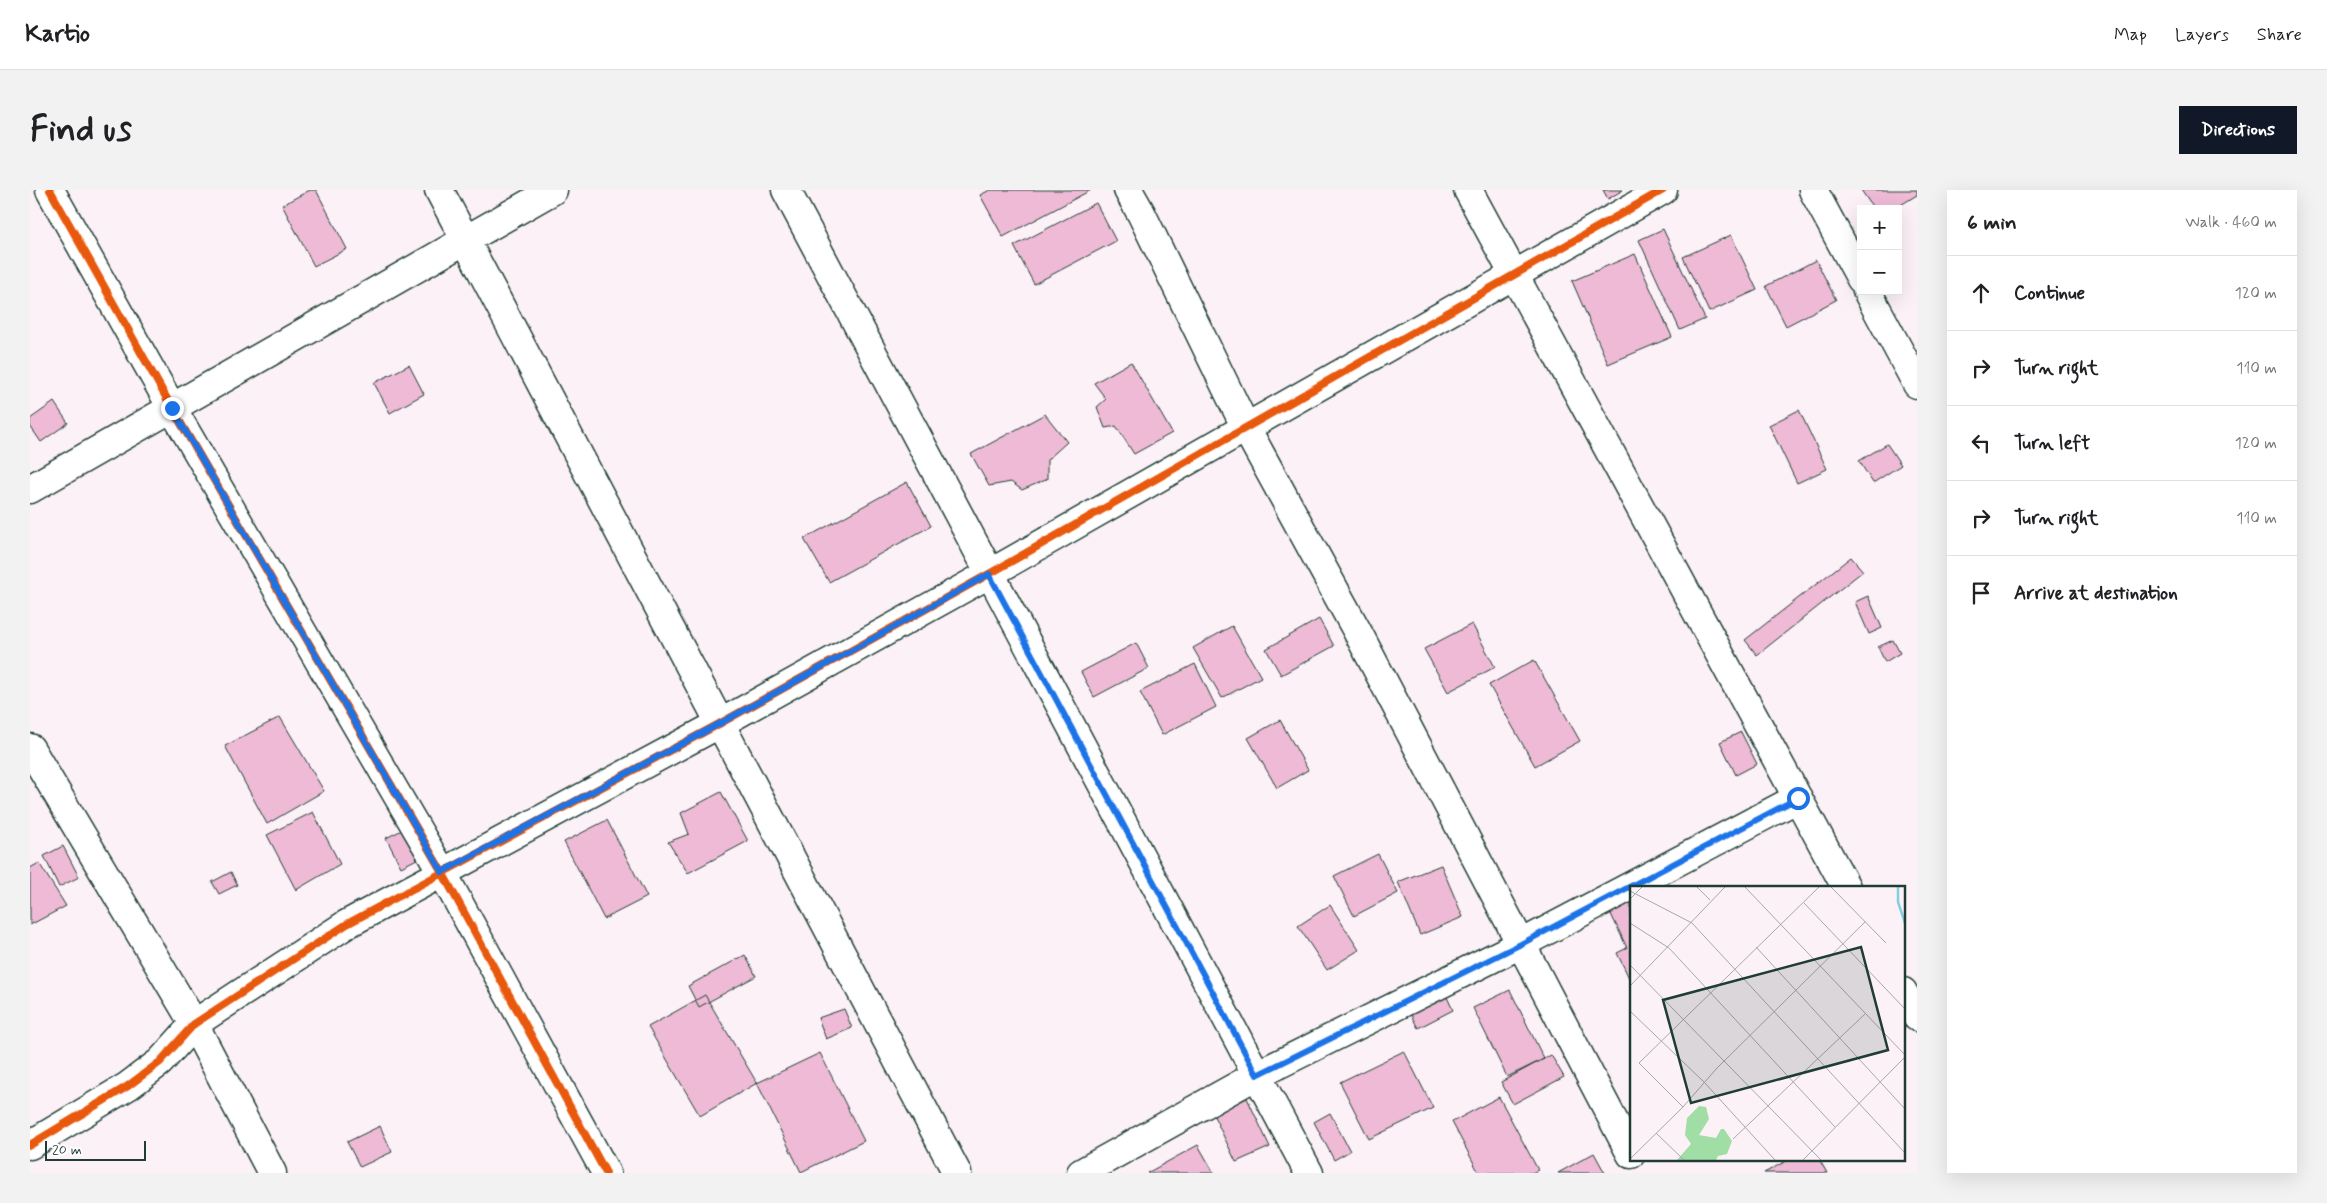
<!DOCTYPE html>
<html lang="en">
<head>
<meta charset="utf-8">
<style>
	:root { --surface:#fff; --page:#f2f2f2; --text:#202124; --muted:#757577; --line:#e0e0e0; --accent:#111827 }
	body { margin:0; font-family:Mynerve,sans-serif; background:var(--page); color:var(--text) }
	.controls { position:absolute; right:15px; top:15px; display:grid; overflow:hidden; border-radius:0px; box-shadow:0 5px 20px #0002 }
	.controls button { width:45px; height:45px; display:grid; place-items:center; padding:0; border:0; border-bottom:1px solid var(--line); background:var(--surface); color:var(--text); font:25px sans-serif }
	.scale { position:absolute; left:15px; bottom:12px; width:101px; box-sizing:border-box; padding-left:5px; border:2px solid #1f3d34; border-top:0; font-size:14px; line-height:18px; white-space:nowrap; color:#1f3d34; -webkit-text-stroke:4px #fff; paint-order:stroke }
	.stop { position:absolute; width:15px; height:15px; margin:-11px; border:4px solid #1a73e8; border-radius:50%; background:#fff }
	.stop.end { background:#1a73e8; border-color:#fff; box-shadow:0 1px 5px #0008 }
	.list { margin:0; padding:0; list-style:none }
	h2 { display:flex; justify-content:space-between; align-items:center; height:65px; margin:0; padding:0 20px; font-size:21px }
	h2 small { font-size:16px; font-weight:400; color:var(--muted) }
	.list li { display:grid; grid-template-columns:32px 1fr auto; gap:15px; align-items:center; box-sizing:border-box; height:75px; padding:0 20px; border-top:1px solid var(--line) }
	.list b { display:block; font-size:19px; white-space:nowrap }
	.list em { font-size:16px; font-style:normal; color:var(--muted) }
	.icon { flex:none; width:28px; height:28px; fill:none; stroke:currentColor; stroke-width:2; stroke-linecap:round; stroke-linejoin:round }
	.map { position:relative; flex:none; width:1887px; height:983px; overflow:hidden; border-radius:0px }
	header { display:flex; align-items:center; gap:30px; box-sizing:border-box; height:70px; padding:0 25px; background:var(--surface); border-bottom:1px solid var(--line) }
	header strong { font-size:24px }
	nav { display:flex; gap:28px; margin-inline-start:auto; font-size:18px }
	.intro { display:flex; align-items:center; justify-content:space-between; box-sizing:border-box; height:120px; padding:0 30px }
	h1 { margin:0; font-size:35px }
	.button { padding:12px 22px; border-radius:0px; background:var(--accent); color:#fff; font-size:18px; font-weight:700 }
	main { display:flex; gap:30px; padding:0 30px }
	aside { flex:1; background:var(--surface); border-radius:0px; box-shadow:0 5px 20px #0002 }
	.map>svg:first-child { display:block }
	.building { fill:#eebad6; stroke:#1f3d34 }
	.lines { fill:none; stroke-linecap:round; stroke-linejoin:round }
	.minor-casing { stroke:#1f3d34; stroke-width:31 }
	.minor { stroke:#fff; stroke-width:28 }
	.cycleway-casing { stroke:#fff; stroke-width:11 }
	.cycleway { stroke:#e8590c; stroke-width:8 }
	.route { stroke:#1a73e8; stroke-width:6 }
	.inset-river { fill:none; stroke:#82cfe1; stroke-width:2.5 }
	.inset-road { fill:none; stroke:#a4a9a9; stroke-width:1 }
	.view { fill:#1f3d34; fill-opacity:0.15; stroke:#1f3d34; stroke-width:2.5 }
	.inset-edge { fill:none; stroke:#1f3d34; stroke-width:2.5 }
</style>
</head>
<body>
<header>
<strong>Kartio</strong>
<nav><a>Map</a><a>Layers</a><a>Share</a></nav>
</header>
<div class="intro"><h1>Find us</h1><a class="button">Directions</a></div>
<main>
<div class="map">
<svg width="1887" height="983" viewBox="0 0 1887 983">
	<rect width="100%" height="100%" fill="#fcf1f7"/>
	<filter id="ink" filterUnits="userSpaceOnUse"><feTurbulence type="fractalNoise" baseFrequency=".02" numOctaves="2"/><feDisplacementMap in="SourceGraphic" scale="10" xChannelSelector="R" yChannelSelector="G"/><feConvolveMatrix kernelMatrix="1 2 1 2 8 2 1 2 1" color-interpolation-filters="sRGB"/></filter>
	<g filter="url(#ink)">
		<path class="building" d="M280,0H286L317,59L284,76L252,15Z
			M960,0H1061L973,47L950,5Z
			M1573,0H1593L1578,9Z
			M1831,0H1887V5L1864,19H1844Z
			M1066,13L1086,51L1004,94L984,56Z
			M1633,39L1675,129L1650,140L1609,50Z
			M1701,45L1727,100L1679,122L1653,67Z
			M1605,64L1642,147L1578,174L1542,91Z
			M1786,70L1806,110L1756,136L1736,96Z
			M1101,172L1142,243L1104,264L1086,236L1075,238L1067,217L1076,209L1064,193Z
			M379,175L394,204L360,223L344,193Z
			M24,212L38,233L11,252L0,236V229Z
			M1769,220L1797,279L1767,293L1739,235Z
			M1015,224L1037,252L1017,270V289L992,300L981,292L959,296L941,264Z
			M1857,254L1871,275L1843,293L1829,271Z
			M877,292L901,336L799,392L774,349Z
			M1821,367L1833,381L1727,465L1715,450Z
			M1838,406L1852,438L1839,444L1825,412Z
			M1289,429L1304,456L1251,485L1236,459Z
			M1442,434L1465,477L1418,502L1394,459Z
			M1202,436L1231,487L1192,508L1163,458Z
			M1863,450L1870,463L1855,472L1848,457Z
			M1106,453L1119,478L1064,507L1051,482Z
			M1504,470L1550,551L1505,576L1459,495Z
			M1165,474L1186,517L1132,545L1110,502Z
			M250,527L294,601L237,634L195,556Z
			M1250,530L1278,580L1247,598L1218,548Z
			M1711,542L1727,574L1706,585L1690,552Z
			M691,602L718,651L658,683L638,652L659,644L651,623Z
			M283,622L310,674L266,700L237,645Z
			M577,630L617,707L574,729L534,652Z
			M374,639L389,668L371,677L356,648Z
			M33,656L49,687L29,697L14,666Z
			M1348,664L1368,703L1324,726L1304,686Z
			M9,673L36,716L0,735V678Z
			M1411,675L1433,727L1390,745L1368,692Z
			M201,682L207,695L189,704L182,692Z
			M1601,713V792L1587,763L1597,758L1580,722Z
			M1300,715L1329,760L1297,780L1268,736Z
			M715,765L726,786L669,817L658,796Z
			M1480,800L1514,869L1477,887L1443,818Z
			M675,805L727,893L670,926L618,837Z
			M1416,805L1423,820L1388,838L1380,823Z
			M814,819L822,838L796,849L788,828Z
			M1374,861L1403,918L1339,949L1310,892Z
			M790,863L834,951L771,982L727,893Z
			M1521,865L1534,887L1483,914L1471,892Z
			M1469,907L1508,980L1502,983H1449L1422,932Z
			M1217,908L1240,957L1206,972L1183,924Z
			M1300,923L1320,961L1304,970L1284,932Z
			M350,936L362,962L330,977L317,952Z
			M1168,955L1184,983H1117Z
			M1564,963L1575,983H1528Z
			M1760,969H1789L1797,983H1734Z"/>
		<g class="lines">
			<g class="minor-casing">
				<path id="minor" d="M20,0L142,218L412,682L576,983
					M409,0L927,983
					M756,0L1279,983
					M1098,0L1111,23L1216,238L1326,439L1601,964
					M1438,0L1816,697
					M1783,0L1831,89
					M1837,101L1887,194
					M0,299L523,0
					M0,558L164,834L242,983
					M1873,802L1887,827
					M0,955L98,896L130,872L164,834L317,734L689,534L959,384L1633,0
					M1051,983L1227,885L1491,754L1768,608"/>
			</g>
			<use href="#minor" class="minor"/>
			<g class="cycleway-casing">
				<path id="cycleway" d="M20,0L142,218L412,682L576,983
					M0,955L98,896L130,872L164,834L317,734L689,534L959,384L1633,0"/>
			</g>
			<use href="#cycleway" class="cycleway"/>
		</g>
	</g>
	<g class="lines" filter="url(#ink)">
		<path class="route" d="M142,218L412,682L689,534L959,384L1227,885L1491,754L1768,608"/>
	</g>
	<g transform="translate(1600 696)">
		<rect width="275" height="275" fill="#fcf1f7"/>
		<path d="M69,220L76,221L79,233L69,249L86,252L91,243H94L102,255L97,268L88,270L86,274H47L61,258L55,249L57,232Z" fill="#a0dea6"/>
		<path class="inset-river" d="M268,1V16L275,37"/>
		<path class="inset-road" d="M67,1L80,14M115,1L275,169M201,1L256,57M0,5L62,37L275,267M0,13L12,1M174,17L275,123M0,37L39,62L205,241M126,61L275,223M0,79L191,274M0,100L95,1M0,125L74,196L145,274M53,221L9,177L189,1M26,247L54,274M103,253L235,128M0,273L53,221L87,182L235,36M173,274L275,171"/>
		<path class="view" d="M231,61L258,164L61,217L33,114Z"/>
		<rect width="275" height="275" class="inset-edge"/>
	</g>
</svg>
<div class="controls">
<button>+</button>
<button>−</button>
</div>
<div class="scale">20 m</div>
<div class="stop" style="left:1768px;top:608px"></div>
<div class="stop end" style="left:142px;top:218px"></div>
</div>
<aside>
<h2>6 min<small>Walk · 460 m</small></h2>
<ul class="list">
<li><svg class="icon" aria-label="ahead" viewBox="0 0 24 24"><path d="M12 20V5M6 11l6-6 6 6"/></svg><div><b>Continue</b></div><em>120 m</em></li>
<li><svg class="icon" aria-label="right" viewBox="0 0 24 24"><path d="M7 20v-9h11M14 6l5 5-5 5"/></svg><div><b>Turn right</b></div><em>110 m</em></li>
<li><svg class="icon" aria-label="left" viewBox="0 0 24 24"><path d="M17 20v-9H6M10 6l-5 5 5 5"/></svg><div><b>Turn left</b></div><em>120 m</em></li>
<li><svg class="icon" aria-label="right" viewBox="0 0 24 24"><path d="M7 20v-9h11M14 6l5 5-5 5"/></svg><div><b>Turn right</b></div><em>110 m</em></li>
<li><svg class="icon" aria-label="arrive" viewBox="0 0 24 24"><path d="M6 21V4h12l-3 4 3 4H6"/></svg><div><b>Arrive at destination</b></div></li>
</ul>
</aside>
</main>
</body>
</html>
